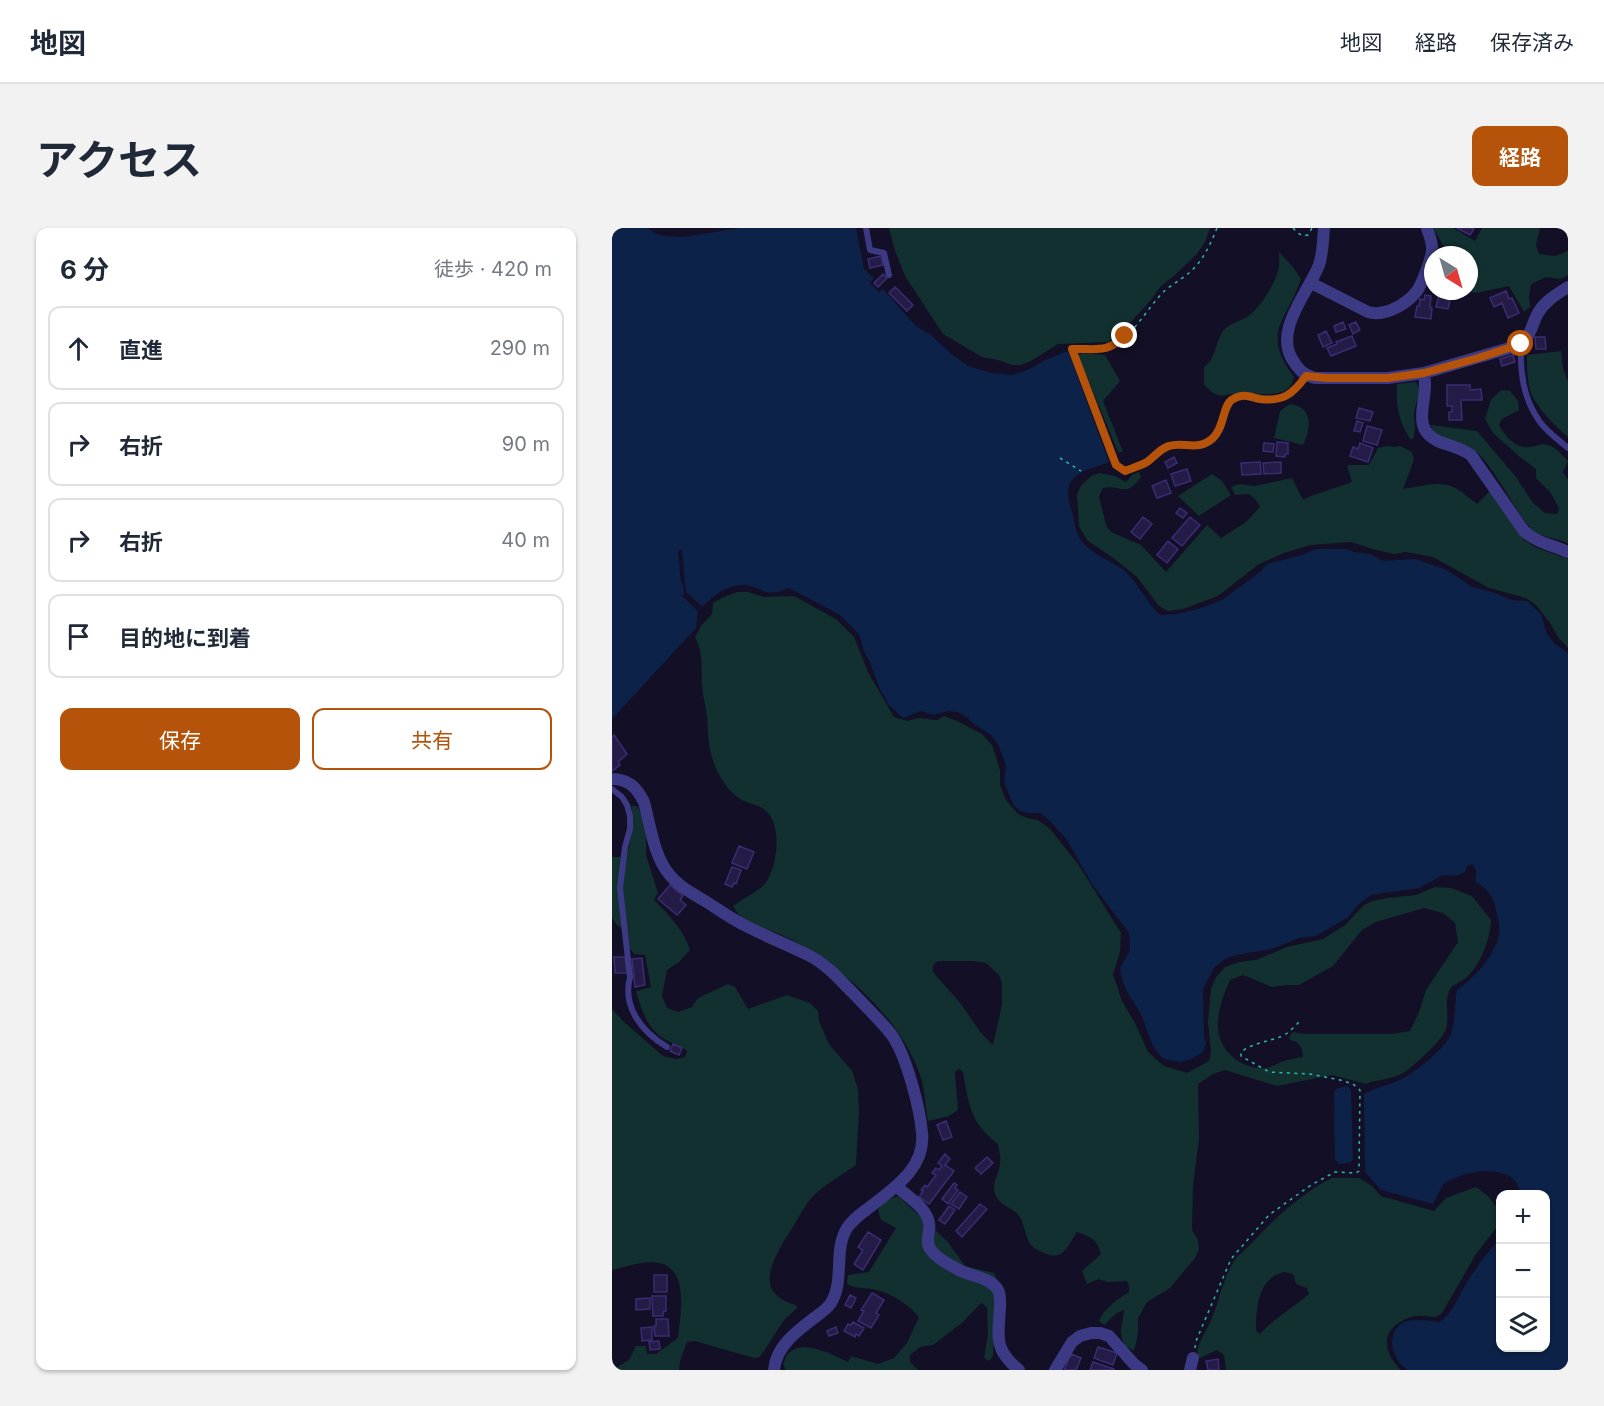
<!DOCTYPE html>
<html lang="ja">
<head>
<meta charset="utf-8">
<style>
	:root { --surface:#fff; --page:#f2f2f3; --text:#1f2937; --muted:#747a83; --line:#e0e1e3; --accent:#b45309 }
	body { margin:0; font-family:Inter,"Noto Sans JP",sans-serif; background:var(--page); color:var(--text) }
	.controls { position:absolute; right:18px; bottom:18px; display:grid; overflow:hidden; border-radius:12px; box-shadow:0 2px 4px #0004 }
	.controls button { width:54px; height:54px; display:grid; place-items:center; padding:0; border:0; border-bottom:2px solid var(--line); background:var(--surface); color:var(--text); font:30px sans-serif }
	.compass { position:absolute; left:812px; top:18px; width:54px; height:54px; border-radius:50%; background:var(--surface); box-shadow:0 2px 4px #0004; rotate:143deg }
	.stop { position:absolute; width:18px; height:18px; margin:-14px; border:4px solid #b45309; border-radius:50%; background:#fff }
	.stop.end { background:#b45309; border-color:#fff; box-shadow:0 2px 6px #0008 }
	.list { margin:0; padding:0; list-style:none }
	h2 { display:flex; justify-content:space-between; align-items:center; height:78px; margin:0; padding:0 24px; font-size:26px }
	h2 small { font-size:20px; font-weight:400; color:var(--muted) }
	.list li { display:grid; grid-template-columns:39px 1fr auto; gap:18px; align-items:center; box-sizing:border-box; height:84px; margin:0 12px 12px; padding:0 12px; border:2px solid var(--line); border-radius:12px }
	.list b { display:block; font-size:22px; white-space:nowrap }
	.list em { font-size:20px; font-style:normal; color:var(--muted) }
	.actions { display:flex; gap:12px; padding:18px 24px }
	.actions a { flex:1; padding:14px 0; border:2px solid var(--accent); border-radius:12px; text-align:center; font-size:21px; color:var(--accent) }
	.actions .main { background:var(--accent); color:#fff }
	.icon { flex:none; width:33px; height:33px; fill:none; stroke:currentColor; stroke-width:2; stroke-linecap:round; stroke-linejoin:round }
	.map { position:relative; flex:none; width:956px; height:1142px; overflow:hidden; border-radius:12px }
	header { display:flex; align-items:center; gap:36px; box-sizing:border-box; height:84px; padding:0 30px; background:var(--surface); border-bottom:2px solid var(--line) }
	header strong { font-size:28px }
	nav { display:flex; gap:33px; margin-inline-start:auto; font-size:21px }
	.intro { display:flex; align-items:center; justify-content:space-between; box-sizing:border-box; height:144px; padding:0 36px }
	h1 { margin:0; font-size:42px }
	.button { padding:15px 27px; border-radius:12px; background:var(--accent); color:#fff; font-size:21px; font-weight:700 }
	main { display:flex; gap:36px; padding:0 36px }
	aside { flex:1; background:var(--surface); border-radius:12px; box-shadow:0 2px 4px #0004 }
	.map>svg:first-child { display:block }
	.green { fill:#12302f; fill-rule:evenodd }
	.water { fill:#0c2248 }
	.pier { fill:#130f26 }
	.building { fill:#241b47; stroke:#3b2d73; stroke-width:1.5 }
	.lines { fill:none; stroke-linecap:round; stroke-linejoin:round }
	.path { stroke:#2fb8b0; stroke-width:1.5; stroke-dasharray:3 4.5; stroke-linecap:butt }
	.lane { stroke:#3d3a85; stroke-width:6 }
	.street { stroke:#3d3a85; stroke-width:12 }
	.route { stroke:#b45309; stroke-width:8 }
</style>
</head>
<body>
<header>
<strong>地図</strong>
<nav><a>地図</a><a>経路</a><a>保存済み</a></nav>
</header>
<div class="intro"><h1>アクセス</h1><a class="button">経路</a></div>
<main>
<aside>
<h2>6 分<small>徒歩 · 420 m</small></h2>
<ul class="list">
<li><svg class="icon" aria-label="ahead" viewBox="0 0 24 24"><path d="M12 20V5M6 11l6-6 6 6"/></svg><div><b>直進</b></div><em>290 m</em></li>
<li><svg class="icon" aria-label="right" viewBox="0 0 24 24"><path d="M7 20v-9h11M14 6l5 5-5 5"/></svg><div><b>右折</b></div><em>90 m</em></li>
<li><svg class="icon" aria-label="right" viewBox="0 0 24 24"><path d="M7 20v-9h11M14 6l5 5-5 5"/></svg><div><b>右折</b></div><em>40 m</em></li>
<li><svg class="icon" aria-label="arrive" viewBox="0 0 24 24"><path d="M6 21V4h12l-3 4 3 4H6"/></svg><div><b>目的地に到着</b></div></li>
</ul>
<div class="actions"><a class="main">保存</a><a>共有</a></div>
</aside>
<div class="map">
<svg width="956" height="1142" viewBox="0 0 956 1142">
	<rect width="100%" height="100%" fill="#130f26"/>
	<path class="green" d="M277,0H598L593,14L585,26L564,46L548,59L539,72L507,107L496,114L446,116L419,133L409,137H400L386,132L370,129L331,106L293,48L282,20Z
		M821,0H841L863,13L870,0H928L924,17L927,26L943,28L956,23V47L949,51L934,49L919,56L917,68L918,79L912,84L897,58L864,65L857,63V27H837Z
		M667,24L681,39L689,51C675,93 648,104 682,149C677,174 646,164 627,165C619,165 611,170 603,166C599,164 596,160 592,157V139C604,131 603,115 611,103C617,96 627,93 635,89C647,81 663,56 666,43C668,37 667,30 667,24Z
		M949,123L951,141L956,153V209C944,199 925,180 919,165C915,153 915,139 915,127Z
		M471,125L493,127L508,153L491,173L511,224H506L466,127Z
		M804,154L808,161L802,184L803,201L801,211H798C786,191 784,178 785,156Z
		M889,162L898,163L906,173L907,182L890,191L887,197C893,208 904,221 917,219C922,219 927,216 932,216C942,217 949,226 956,233L951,244L956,252V315C944,310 932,310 922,303C917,299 913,293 910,289C897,271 878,233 861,221C848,212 823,214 819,197L865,203L904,249L921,275L933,285L945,286L947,280L938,264L924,250V241L908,229L881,205L873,191L879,172Z
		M678,176C702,179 699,201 691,217L662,210L668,183Z
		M775,218L782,219L788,218L800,224L802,232L791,261C809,259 828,251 845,261C852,265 858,271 865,276L878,263L912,312L923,319L956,331V420L946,409L938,395L925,378L914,370L877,360L821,329L794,324L782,326L764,322L739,314L699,317L672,325L647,336L606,368L571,381L556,383L547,378L525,349L504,332L475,312L467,298L465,266L469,258L479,248L487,245L503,248L514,254L520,247L527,244L529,249C513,271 509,256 491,260L487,268L494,297L499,304L529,317L554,344L595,297L609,310L634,294L648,279L644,272L637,266L623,267L619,259L627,256L643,258L680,250L691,272L699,268L740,254L735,237H757L766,220Z
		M600,246L610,253L619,267L587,288L566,268Z
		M125,364H136L152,369L182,368L224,391L242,409L256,444L282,489L295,493L306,490L325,492L332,488L345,493L370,506L380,517L384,529L388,542V557L394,572L406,586L415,590L426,592L438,601L466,636L509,705L508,724L501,746L510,773L523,795L536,824L552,838L575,845L597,833L599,824L596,794L599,761L604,749L613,739L627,734L644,732L675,719L711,711L733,697L752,677L760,673L775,670L804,667L823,659L839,660L860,668L879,692C878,712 869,736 854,750C849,754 842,756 839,760C831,771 838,788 834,801C830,813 797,844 785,848C776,851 767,852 758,854L755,856L720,847L665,858L613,842L601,846L586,856L587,910L581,958L580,1002L586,1012L587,1021L583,1030L558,1060L535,1074L526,1090V1106L522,1123L513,1118C505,1101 511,1099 512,1082L505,1085L492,1097L487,1093C491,1081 506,1071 517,1064V1058L515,1053L495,1054L487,1051L475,1056L470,1043L489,1026C485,1011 479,1009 465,1004C455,1018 452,1034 432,1025C426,1022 420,1020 417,1014C413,1006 412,995 407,988C401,979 384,977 382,962C381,953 388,943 388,935C389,929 387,922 386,916C358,894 357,878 351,844L347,841L343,844L346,882L337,888L316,893C313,877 313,859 307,844C286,787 227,736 174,709C156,700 131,699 121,678C129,672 144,664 151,658C166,642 171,596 153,582C146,576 136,576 128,571C113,561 104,543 99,526C96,514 96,501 95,490C94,479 91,469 90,458C89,440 92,427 83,409L89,398L100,386L101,375L110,370ZM812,680L831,685L843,695L846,714L814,762L807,784L798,803L779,806H694L681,804L677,809L678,812C688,814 690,819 691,829C685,830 678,831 672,833C666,835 660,839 654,840C630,842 606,823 606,798C605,783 612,766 618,752L631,747L660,759L675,757H687L721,738L750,702L764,694ZM326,733H361L374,735L387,747L390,755V777L381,817L369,805L349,776L321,744V737Z
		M19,578H25L29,586L34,609V627L46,665L42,672C57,687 72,702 78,722L67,734L55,742L50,768L55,780L66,784L80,779L86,770L116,756L123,759L136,781L175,767L198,775L206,783L207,793L217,816L240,843L246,861L247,883L244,937C230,947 214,956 202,967C193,976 186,991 179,1002C163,1028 138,1064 184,1077L185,1080L172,1092L148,1129L142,1130L83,1113L75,1114L68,1133L67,1142H0L17,1132L24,1118H34L35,1126H44L66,1110C68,1089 78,1041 47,1035C33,1032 13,1039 0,1042V781L12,794L51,828L65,831L73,829L75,823C68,817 62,816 54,812C36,803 29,781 24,763L39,759L33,727L22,726L18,721L16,704L5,697L0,690V629H8L16,623C19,608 23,594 19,578Z
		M720,950H747L760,958L769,968L822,983L834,970L864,959L876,968L887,982L888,995L864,1026L830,1085L824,1089C818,1089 811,1087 805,1088C792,1089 775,1100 775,1113C774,1124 782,1135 789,1142H614L612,1127L605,1122L588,1130L585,1128C585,1114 595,1103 600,1090C607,1073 612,1048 622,1033C626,1027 633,1022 638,1017C661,992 689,965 720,950ZM672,1044L681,1046L684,1056L695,1060L697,1066C681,1080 662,1090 648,1106L644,1103C644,1080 646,1050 672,1044Z
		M286,968L335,1013L353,1038L382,1045L387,1055L383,1073L381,1128L377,1133L372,1130L376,1106L375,1079L369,1075L351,1094L321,1117L308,1119L298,1127V1134L306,1142H174L171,1136C173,1133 173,1130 175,1127C189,1109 221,1127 236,1134L239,1128L266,1136L282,1130L295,1115L307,1089C298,1078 282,1067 268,1063C257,1059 245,1062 235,1056L236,1047L257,1044L284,1000L269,992L266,982L271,974Z"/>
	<path class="water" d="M0,0H36L42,5L52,8L71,9L128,0H244L252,41L262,50L258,55L267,64L271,61L304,98L319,107L338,125L356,138L379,145L400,147L418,141L433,132L456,123L497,234C481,241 457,243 456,264C456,272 459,280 461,287C463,297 465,309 472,316C484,329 501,333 514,344C527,357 535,375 548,387L565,386L586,381L610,372L648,344L655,336L690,327L704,321H734L742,324L758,326L771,333L804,331L835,342L860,359L880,364L900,372L915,373L929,386L935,406L942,415L956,425V1142H796C781,1134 773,1107 789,1096C800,1089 816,1093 828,1094C842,1084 847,1066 857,1051C866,1036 877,1023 888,1010V1120H933V966H909L905,955L898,948L885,944L869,943L853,946L832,955L821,976L769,962L753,944L752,866C765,859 773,858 786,853C799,848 833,820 838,808C844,794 842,777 845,762C861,751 884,727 887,706C888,698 886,690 884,683C883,676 881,670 877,665C874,660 867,656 863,653C865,646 865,641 860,636L855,638L853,644L844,648L831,647L807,660L759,667L748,675L735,690L704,708L687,710L660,721L624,727L613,731L602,740L591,761L592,809L594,815L592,822L588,826L579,831L569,834L563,833L552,831L547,826L541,818L529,786L515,764L510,751L508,740L518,723L517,705L480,656L455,612L437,592L428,585H416L408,583L401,576L392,554L394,537L386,516L379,507L362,496L356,490L346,484L336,483L321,487L309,483L291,490L276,476L268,461L257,432L252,424L248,408L240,399L228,387L177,360C170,363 162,366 154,364C147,361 139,357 131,357C111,358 99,370 86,383L84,400L0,491Z
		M735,858L739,862L741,932L737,935L727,936L723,931L722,865L724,861Z"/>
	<path class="pier" d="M70,322L74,364L93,381L89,386L70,368L72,366L71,355H69L66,323Z"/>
	<path class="building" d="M845,0H860L862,1L858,7Z
		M269,28L271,37L258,40L256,31Z
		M271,46L275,50L266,59L262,55Z
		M283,59L301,77L295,83L277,65Z
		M828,63H840L836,81L824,79Z
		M894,63L897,71L900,70L907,85L896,90L890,75L882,79L878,70Z
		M813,67L819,68L818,79L820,80L819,91L803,89L805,78H807L808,71L812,72Z
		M731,94L734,101L724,104L722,98Z
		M744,94L748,102L741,106L737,97Z
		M714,103L720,115L711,119L706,107Z
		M740,108L744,118L719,128L715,120L725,116L724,114Z
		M923,109H933L934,121H924Z
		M901,127L903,134L890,138L888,131Z
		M835,157H858V162L869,161L870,172H849L850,192H837V184H840V178H835Z
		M747,180L761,184L758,193L744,190Z
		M745,193L751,195L748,204L742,203Z
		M755,198L770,202L765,217L751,213Z
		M665,214L676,215V226H673V229L664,228Z
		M652,215L662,216L661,224L651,223Z
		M748,215L761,220L756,234L738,228L741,219L746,221Z
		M562,229L565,235L556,240L553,234Z
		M648,234L649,246L630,247L629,235Z
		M669,234V245L652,246L651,235Z
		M575,241L579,253L563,258L559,246Z
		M554,252L559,265L545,270L540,258Z
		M568,280L575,285L571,290L564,285Z
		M531,289L540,296L528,311L519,304Z
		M578,289L588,297L570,318L560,310Z
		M556,313L566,321L555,335L545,327Z
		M2,507L15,526L6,534L8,537L0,543V509Z
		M127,618L142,624L135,641L120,635Z
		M120,639L129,642L124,656L122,655L120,659L113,656Z
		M58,657L71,668L68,672L74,677L65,687L46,671Z
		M2,729H13L15,745H3Z
		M30,730L33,757L23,759L20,731Z
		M61,816L70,820L67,827L58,823Z
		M334,893L340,909L331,912L325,897Z
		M333,926L338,931L333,937L342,943L317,976L307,969L311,963L309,962L313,957L315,959L324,947L320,945L324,940L327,942L330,938L326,935Z
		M375,929L381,935L369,946L363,940Z
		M342,955L345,957L343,960L346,962L336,976L330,971Z
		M348,964L355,969L347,981L339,976Z
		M368,976L375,981L350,1009L344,1003Z
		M337,978L343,982L333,996L327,992Z
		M256,1004L269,1012L251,1042L242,1036L251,1022L246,1019Z
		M42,1047H55V1064H42Z
		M260,1065L272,1072L264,1085L267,1087L259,1100L246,1093L252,1083L249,1082Z
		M238,1067L244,1070L239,1080L233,1077Z
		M40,1068H54V1083L51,1084V1088H41Z
		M38,1070V1081L24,1082V1071Z
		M44,1091H56L57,1108H43L42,1098H44Z
		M241,1094L252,1100L247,1108L244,1106L243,1109L232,1103L236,1096L239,1097Z
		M40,1099V1112L30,1113L29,1100Z
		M224,1099L226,1105L217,1108L215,1103Z
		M47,1113L48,1121L38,1122L37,1114Z
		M486,1119L505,1125L501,1137L482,1130Z
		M459,1126L469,1130L464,1142H452Z
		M606,1131L607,1142H596L594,1133Z
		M481,1134L502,1141V1142H478Z"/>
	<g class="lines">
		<path class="path" d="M681,0C686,5 689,9 696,7L700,0
			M470,120C481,120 492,123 502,117C521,106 532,86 546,70C554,59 568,53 578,44C591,33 599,15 605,0
			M448,230L469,243
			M583,1120L584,1113L619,1031L657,987L699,957L723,944L744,945L747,943L748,862L741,856L728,852L698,846L657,844L629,828V824C641,815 654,814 668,809C675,807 682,799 688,793"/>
		<path class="lane" d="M254,0L258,22L272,25L277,47
			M909,116C908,144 911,171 928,194C935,204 947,212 956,220
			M460,121L504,237L513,243C522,239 531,237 538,231C544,227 550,220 557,218C571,213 586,224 601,210C613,199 610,177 621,171C631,165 638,169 648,171C671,174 681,165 694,148
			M0,561L10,569L15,577L18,588V601L13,619L8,660L18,749C10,779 30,804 55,819"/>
		<path class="street" d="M712,0C711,12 711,25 707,37C696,65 660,104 682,134C688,143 692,147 703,150H776L812,145L901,119C921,110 917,101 926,85C933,73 945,66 956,59
			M699,55L756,84C773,89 795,76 805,63C810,56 819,31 820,23C821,15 817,7 815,0
			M812,145C813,150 813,155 813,159C812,182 801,202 828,214C839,218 849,220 859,227L912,303C925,315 941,317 956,324
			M0,551C17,551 25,560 32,574C38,596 42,629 57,646C66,658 80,665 93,673C106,681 118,690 132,697C153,708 176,717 198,728C215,737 228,752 242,766C254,779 268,792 279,806C294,826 308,880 310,905C314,941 279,962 254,982C247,987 240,993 235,1000C221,1023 233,1052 219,1075C215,1081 209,1085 202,1090C185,1103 164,1118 162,1142
			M284,958C295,968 315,980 317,995C319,1004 312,1014 319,1022C325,1031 340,1038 349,1043C360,1048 379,1050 386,1062C389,1067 388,1075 388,1080C386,1109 382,1122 407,1142
			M443,1142L460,1114L468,1108L479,1105H488L497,1108L522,1136L530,1142
			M578,1142L581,1130"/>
	</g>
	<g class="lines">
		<path class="route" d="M513,108C494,126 484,120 460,121L504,237L513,243C520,240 528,238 535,234C542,229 549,220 557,218C571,213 586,224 601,210C613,199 610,177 621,171C632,165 638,169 648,171C671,174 681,166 694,148L715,150H776L812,145L866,130L909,116"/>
	</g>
</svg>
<div class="controls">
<button>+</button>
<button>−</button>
<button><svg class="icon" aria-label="layers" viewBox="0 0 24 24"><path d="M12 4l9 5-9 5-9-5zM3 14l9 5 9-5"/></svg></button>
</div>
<svg class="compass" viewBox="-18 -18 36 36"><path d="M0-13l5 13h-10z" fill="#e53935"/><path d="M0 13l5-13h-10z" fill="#747a83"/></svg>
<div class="stop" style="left:909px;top:116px"></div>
<div class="stop end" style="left:513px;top:108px"></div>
</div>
</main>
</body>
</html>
